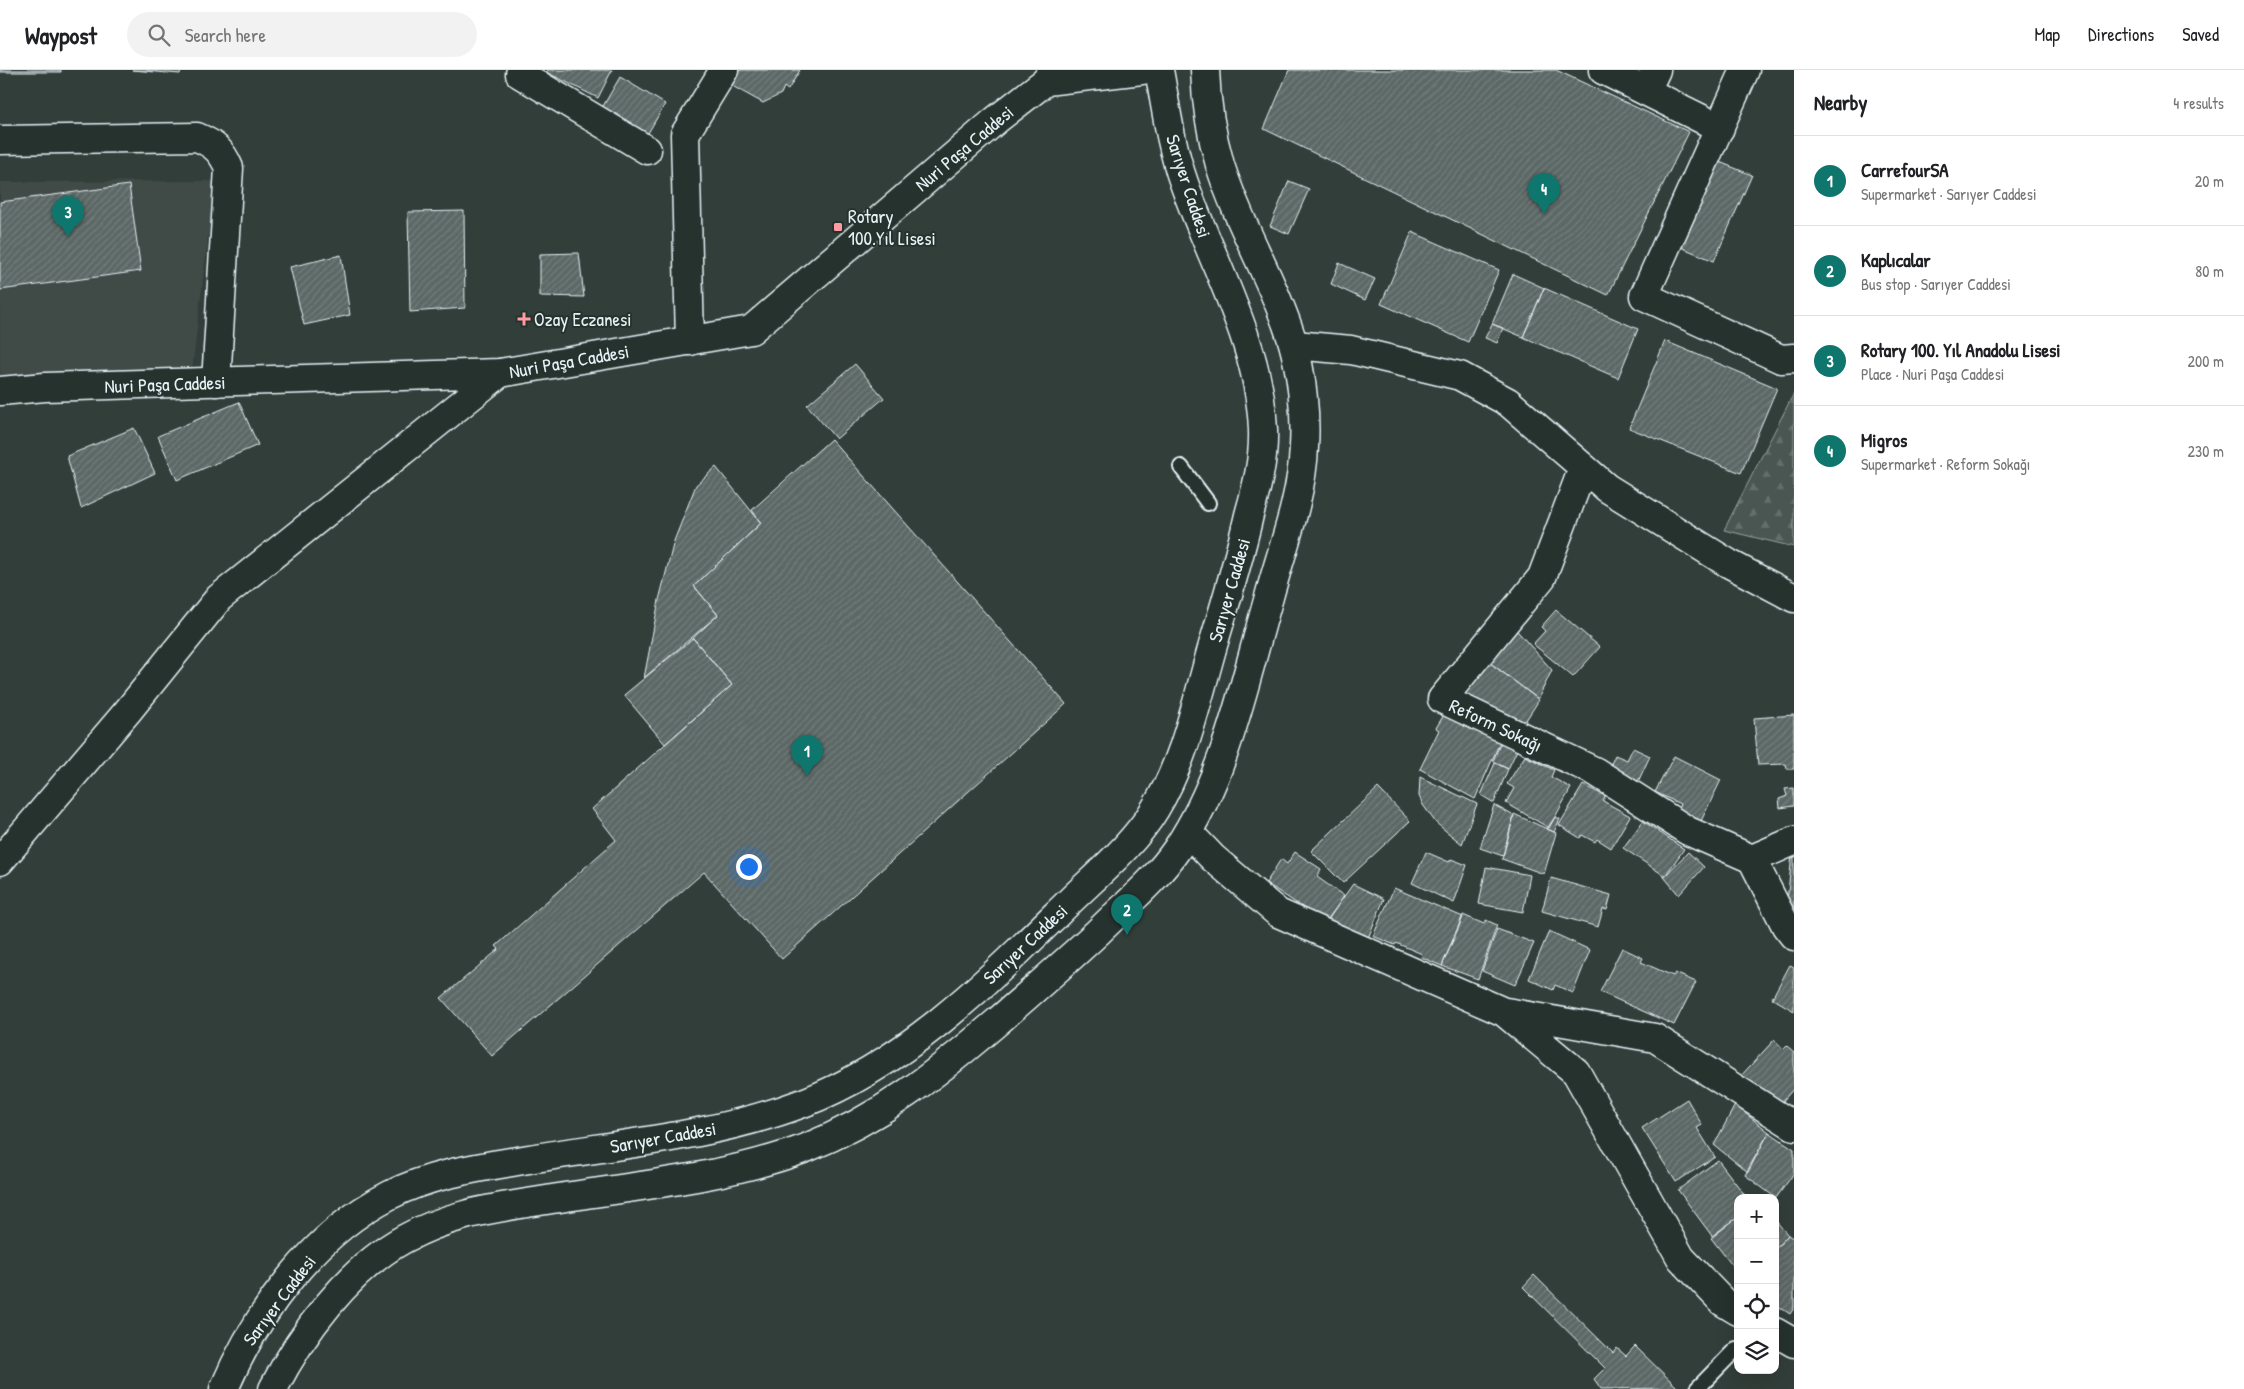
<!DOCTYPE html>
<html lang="en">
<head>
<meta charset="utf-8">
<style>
	:root { --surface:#fff; --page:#f2f2f2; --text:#202124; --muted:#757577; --line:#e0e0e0; --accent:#0f766e }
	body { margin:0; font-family:"Patrick Hand",sans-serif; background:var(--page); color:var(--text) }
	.controls { position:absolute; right:15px; bottom:15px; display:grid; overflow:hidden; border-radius:10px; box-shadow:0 5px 20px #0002 }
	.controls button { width:45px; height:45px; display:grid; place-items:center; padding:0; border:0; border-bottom:1px solid var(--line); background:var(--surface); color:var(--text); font:25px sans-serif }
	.you { position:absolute; left:748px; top:796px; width:18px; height:18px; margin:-12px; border:4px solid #fff; border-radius:50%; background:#1a73e8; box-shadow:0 0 0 8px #1a73e833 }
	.badge { display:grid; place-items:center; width:32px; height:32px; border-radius:50%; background:var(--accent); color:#fff; font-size:16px; font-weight:700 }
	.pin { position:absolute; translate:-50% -41px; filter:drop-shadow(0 1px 2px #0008) }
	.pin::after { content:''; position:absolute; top:26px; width:18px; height:15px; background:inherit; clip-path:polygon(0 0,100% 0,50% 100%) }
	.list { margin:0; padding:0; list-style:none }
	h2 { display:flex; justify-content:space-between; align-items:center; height:65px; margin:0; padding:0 20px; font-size:21px }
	h2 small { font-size:16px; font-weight:400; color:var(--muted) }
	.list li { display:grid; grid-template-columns:32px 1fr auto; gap:15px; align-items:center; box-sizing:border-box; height:90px; padding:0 20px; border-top:1px solid var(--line) }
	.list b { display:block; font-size:19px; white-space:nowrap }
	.list p { margin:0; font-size:16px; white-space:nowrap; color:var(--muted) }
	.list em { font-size:16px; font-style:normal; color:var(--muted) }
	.icon { flex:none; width:28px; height:28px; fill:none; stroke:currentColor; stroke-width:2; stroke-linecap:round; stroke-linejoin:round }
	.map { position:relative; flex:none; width:1794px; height:1319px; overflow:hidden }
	header { display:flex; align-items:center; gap:30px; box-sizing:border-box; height:70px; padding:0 25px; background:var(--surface); border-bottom:1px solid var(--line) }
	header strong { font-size:24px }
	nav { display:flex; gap:28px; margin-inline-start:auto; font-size:18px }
	.search { width:350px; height:45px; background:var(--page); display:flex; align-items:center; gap:12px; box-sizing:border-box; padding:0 18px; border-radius:28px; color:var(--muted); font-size:19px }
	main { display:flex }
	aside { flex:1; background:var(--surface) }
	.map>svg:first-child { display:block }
	.built { fill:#3f4b46 }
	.forest { fill:url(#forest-firs); stroke:#98a4a4 }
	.building { fill:url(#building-hatch); stroke:#e8f1f8 }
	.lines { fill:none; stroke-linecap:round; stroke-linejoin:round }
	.lane-casing { stroke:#e8f1f8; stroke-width:18 }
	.street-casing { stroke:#e8f1f8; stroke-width:31 }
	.secondary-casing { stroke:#e8f1f8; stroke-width:31 }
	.primary-casing { stroke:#e8f1f8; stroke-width:31 }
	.lane { stroke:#26332d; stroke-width:14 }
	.street { stroke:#26332d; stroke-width:28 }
	.secondary { stroke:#26332d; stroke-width:28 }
	.primary { stroke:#26332d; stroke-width:28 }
	.poi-dot { fill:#ff9aa2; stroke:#26332d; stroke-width:2 }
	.labels { text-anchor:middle; stroke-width:4; stroke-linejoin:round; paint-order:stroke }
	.street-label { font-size:19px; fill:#e8f1f8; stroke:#26332d }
	.poi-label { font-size:19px; fill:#e8f1f8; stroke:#26332d; text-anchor:start }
</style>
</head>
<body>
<header>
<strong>Waypost</strong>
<div class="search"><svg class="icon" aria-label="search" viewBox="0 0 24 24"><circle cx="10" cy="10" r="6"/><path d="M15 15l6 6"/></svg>Search here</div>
<nav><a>Map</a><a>Directions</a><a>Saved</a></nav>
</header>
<main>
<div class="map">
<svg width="1794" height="1319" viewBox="0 0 1794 1319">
	<defs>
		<pattern id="forest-firs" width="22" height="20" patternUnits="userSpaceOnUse" patternTransform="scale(1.25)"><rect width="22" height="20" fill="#495651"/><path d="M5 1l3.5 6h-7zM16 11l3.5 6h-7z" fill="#636f6b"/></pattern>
		<pattern id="building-hatch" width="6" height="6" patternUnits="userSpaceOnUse" patternTransform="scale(1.25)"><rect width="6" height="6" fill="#5c6865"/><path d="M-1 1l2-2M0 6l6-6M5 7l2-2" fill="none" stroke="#737e7c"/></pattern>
	</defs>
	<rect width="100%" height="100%" fill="#323e39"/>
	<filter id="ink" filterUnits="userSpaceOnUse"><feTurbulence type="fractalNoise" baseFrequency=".02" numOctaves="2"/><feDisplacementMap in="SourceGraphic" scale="10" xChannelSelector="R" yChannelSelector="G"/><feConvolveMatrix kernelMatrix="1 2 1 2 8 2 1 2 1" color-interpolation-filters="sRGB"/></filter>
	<g filter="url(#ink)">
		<path class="built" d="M215,111L192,300L0,311V112Z"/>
		<path class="forest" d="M1794,323V477L1724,460Z"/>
		<path class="building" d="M0,0H61V2H0Z
			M132,0H181L180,4Z
			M548,0H612L598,28L546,2Z
			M732,0H800L788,20L784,17L781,24L763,33L725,12Z
			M1289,0H1556L1689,62L1608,225L1264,59Z
			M620,7L665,34L644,70L599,43Z
			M1712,89L1752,105L1714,191L1676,175Z
			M1289,111L1309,119L1289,164L1270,156Z
			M129,115L141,201L0,220V132Z
			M464,141L465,238L410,242L408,142Z
			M1412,162L1499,200L1468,272L1381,234Z
			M579,183L584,227L540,226V184Z
			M341,185L350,245L304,255L290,197Z
			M1339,193L1375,209L1365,230L1331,214Z
			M1513,204L1544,218L1523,267L1492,254Z
			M1544,218L1638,259L1618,308L1523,267Z
			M1492,254L1503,258L1497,273L1485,268Z
			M1665,271L1777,318L1741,403L1629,358Z
			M855,294L884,328L836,369L807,335Z
			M239,332L258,375L177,410L158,366Z
			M134,358L155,403L81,438L67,386Z
			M831,369L1066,634L782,889L704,802L492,986L441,928L499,879L496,876L616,770L592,739L732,615L693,568L718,545L694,516L761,453L752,440Z
			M716,397L761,453L694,516L718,545L644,608L659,530L674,471L696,415Z
			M1556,540L1600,577L1573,607L1533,574L1545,561L1541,557Z
			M1510,553L1552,600L1538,629L1485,589Z
			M693,568L732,615L665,674L624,625Z
			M1485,589L1539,630L1519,661L1462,626Z
			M1445,643L1500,672L1475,729L1420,699L1439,660L1436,658Z
			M1794,645V699H1787L1786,694L1758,695L1754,648Z
			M1501,672L1517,680L1508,699L1493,691Z
			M1633,678L1650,686L1636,716L1607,703L1615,685L1627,690Z
			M1525,686L1554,700L1551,707L1571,718L1549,758L1506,733L1514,718L1507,714Z
			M1674,686L1721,710L1701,751L1678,740L1680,734L1655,722Z
			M1495,693L1508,699L1494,733L1481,725Z
			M1420,707L1477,734L1462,774L1436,753L1423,735L1419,726Z
			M1583,715L1605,726L1603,731L1630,746L1611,778L1597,769L1595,772L1582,765L1580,768L1559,755Z
			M1378,718L1410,751L1343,813L1311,781Z
			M1794,718V736L1780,738L1779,729L1787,726L1785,719Z
			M1494,735L1514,746L1503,786L1480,778Z
			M1514,744L1556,763L1544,804L1502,789Z
			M1555,747L1560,749L1554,762L1547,759Z
			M1643,751L1684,779L1665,806L1623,778Z
			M1295,782L1321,799L1317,807L1344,826L1326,853L1266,813L1281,789L1287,794Z
			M1426,782L1449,792L1451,789L1467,795L1454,833L1412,813Z
			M1688,782L1704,797L1679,825L1664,807Z
			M1792,785H1794V841L1786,840Z
			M1486,797L1530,805L1523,842L1479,834Z
			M1551,808L1611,825L1607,840L1603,839L1598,857L1542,841Z
			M1353,814L1384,829L1368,868L1328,849Z
			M1394,818L1463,847L1442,896L1421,887L1422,884L1396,873L1395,875L1373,866Z
			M1463,845L1484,854L1486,850L1497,855L1478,909L1442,896Z
			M1497,859L1534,873L1515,915L1482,901Z
			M1549,861L1590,880L1573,923L1555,915L1553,920L1529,909Z
			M1622,878L1643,888L1641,892L1673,906L1675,903L1696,912L1674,955L1600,922Z
			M1790,895L1794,897V941L1772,928Z
			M1774,970L1784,979L1787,976L1794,982V1018L1776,1039L1739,1008Z
			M1687,1029L1702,1055L1697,1058L1715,1087L1676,1112L1642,1058Z
			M1735,1035L1769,1062L1748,1102L1714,1075Z
			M1769,1062L1794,1079V1103L1776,1128L1745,1105Z
			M1718,1090L1747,1128H1738V1147L1712,1166L1678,1120Z
			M1738,1147V1203L1711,1168Z
			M1775,1150L1788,1165L1775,1179Z
			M1788,1165L1794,1169V1238L1790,1244L1775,1234V1179Z
			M1534,1205L1613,1283L1617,1278L1626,1286L1635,1276L1678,1318L1601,1319L1594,1309L1605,1298L1523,1217Z"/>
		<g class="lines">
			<g class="lane-casing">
				<path id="lane" d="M1181,397L1208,433
					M1697,1319L1736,1279"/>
			</g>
			<g class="street-casing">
				<path id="street" d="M1603,0L1720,58
					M1745,0L1644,226L1781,289L1794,288
					M520,4L647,80
					M1646,21L1656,0
					M0,70L197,67C214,74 222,81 229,98L216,312
					M690,271L685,64L724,0
					M1294,275L1351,280L1460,306L1508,332L1607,418L1728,493L1794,528
					M1583,398L1542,507L1442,629L1596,702L1688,761L1752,789L1794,771
					M1188,762L1213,788L1278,843L1504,942L1576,1002L1681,1188L1723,1232L1738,1241
					M1752,789L1786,856L1794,866
					M0,791L127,642L219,528L500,303
					M1506,942L1655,968L1794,1056
					M1775,1262L1794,1273"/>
			</g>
			<g class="secondary-casing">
				<path id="secondary" d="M1046,11L1142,0
					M0,321L45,317L500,303L751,260L996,50L1046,11L1053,0"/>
			</g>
			<g class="primary-casing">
				<path id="primary" d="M224,1319C257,1242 313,1164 390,1125C433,1103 482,1097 529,1089C621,1074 716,1066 803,1033C908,993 991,908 1070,831C1100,802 1134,774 1155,739C1185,690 1197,630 1213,575C1226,532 1239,489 1249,445C1257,417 1264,389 1263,360C1260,273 1212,193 1184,113C1171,77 1166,38 1159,0
					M273,1319C301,1264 349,1199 404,1169C453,1142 498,1138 552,1129C635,1116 726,1108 806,1078C881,1048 936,1004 997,952C1031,922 1065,893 1098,862C1125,835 1156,810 1177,779C1227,704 1244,612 1269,527C1282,479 1302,428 1304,377C1306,344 1302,305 1293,273C1274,211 1239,156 1220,95C1211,64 1206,32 1205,0"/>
			</g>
			<use href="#lane" class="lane"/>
			<use href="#street" class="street"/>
			<use href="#secondary" class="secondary"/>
			<use href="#primary" class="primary"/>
		</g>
	</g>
	<g class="poi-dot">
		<rect x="833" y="152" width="10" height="10" rx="2.5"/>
		<path d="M521.5 241.5h5v5h5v5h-5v5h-5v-5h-5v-5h5z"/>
	</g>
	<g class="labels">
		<g class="street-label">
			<text transform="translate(964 78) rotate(-40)" y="7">Nuri Paşa Caddesi</text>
			<text transform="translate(1189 116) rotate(72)" y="7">Sarıyer Caddesi</text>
			<text transform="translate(569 291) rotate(-10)" y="7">Nuri Paşa Caddesi</text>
			<text transform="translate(165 314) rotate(-2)" y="7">Nuri Paşa Caddesi</text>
			<text transform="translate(1229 520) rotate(-74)" y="7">Sarıyer Caddesi</text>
			<text transform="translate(1496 655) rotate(25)" y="7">Reform Sokağı</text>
			<text transform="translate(1025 874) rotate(-43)" y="7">Sarıyer Caddesi</text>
			<text transform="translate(663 1067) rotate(-10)" y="7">Sarıyer Caddesi</text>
			<text transform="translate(279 1230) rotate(-53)" y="7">Sarıyer Caddesi</text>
		</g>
		<g class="poi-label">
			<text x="848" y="153">Rotary<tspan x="848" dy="22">100.Yıl Lisesi</tspan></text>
			<text x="534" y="256">Ozay Eczanesi</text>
		</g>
	</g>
</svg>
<div class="controls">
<button>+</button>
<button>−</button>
<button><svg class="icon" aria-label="locate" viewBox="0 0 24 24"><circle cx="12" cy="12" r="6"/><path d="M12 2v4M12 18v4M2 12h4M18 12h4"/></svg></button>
<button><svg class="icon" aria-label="layers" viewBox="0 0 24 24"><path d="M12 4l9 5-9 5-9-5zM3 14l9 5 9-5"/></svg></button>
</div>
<div class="you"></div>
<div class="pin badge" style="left:807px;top:706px">1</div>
<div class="pin badge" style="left:1127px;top:865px">2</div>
<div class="pin badge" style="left:68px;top:167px">3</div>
<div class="pin badge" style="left:1544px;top:144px">4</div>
</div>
<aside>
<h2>Nearby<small>4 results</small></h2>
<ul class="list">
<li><span class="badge">1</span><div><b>CarrefourSA</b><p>Supermarket · Sarıyer Caddesi</p></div><em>20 m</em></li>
<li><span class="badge">2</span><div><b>Kaplıcalar</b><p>Bus stop · Sarıyer Caddesi</p></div><em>80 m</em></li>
<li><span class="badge">3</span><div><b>Rotary 100. Yıl Anadolu Lisesi</b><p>Place · Nuri Paşa Caddesi</p></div><em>200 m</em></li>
<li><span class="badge">4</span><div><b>Migros</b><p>Supermarket · Reform Sokağı</p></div><em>230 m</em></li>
</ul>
</aside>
</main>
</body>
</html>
